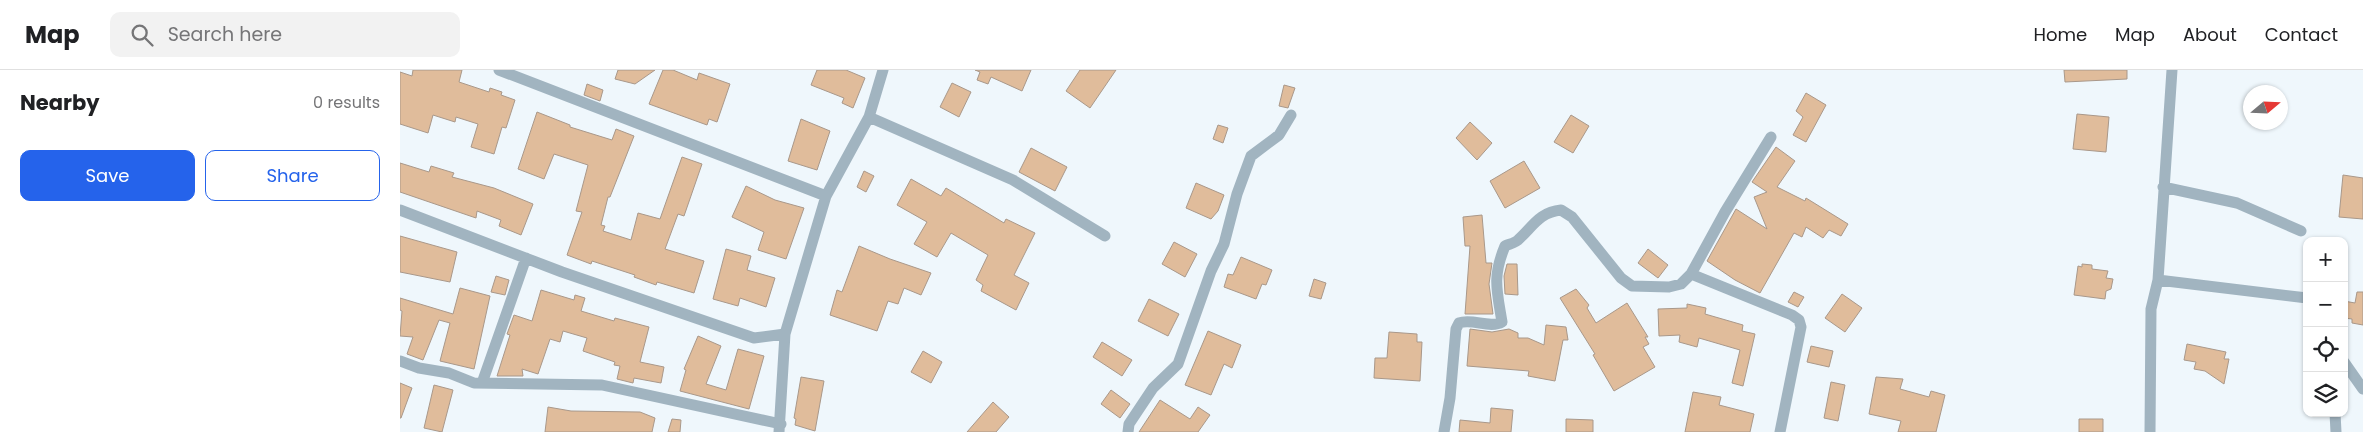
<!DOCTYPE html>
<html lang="en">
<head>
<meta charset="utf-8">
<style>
	:root { --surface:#fff; --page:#f2f2f2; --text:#202124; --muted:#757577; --line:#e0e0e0; --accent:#2563eb }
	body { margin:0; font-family:Poppins,sans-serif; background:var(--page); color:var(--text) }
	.controls { position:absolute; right:15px; bottom:15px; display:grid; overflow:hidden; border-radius:10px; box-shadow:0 1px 4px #0004 }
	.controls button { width:45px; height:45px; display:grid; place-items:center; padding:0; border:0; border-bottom:1px solid var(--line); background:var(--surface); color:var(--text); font:25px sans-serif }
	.compass { position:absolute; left:1843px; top:15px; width:45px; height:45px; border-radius:50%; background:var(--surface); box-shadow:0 1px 4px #0004; rotate:71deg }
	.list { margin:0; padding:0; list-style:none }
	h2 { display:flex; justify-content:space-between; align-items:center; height:65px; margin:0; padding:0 20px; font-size:21px }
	h2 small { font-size:16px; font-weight:400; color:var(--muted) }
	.actions { display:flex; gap:10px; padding:15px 20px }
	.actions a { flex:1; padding:11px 0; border:1px solid var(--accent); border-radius:10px; text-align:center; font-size:18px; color:var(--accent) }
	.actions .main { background:var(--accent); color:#fff }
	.icon { flex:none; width:28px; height:28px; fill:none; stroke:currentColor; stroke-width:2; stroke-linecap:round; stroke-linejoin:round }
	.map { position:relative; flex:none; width:1963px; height:362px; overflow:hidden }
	header { display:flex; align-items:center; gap:30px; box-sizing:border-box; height:70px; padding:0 25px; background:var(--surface); border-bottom:1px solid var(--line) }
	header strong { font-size:24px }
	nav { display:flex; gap:28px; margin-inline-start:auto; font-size:18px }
	.search { width:350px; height:45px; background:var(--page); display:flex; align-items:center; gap:12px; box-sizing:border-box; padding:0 18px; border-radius:10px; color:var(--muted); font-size:19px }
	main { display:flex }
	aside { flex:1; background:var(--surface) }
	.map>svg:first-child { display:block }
	.building { fill:#e0bc9b; stroke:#a9988a }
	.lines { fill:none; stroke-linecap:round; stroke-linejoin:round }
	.minor { stroke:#a1b4c0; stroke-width:11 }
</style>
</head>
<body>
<header>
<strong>Map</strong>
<div class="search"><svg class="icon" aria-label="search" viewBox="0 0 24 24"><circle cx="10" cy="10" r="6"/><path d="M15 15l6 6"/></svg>Search here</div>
<nav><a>Home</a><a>Map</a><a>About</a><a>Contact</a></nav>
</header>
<main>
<aside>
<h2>Nearby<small>0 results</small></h2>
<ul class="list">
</ul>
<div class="actions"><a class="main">Save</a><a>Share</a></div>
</aside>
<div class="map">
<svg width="1963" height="362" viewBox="0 0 1963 362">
	<rect width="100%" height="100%" fill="#eff7fc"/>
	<path class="building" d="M13,0H62L59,12L89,22L90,18L102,22L101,25L115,30L106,58L102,57L94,84L71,77L78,54L56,47L55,52L33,45L28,63L0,54V2L12,6Z
		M218,0H255L235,14L215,9Z
		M263,0H273L297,10L299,3L330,14L317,52L309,49L307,55L249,34Z
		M417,0H446L465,8L453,38L442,33L444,28L411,15Z
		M575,0H631L622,21L591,7L588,14L577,10L580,2Z
		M680,0H716L690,38L666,21Z
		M1664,0H1727V9L1665,12Z
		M552,13L571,22L559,47L540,37Z
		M187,14L203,20L200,31L184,25Z
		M884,15L895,18L888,38L879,36Z
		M1406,23L1426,35L1406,72L1393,65L1403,47L1396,41Z
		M137,42L170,55V57L212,70L216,59L234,66L210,127H208L201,155L205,156L203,161L231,170L238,143L260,149L282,87L302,94L284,146L278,144L265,179L304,191L294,223L257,212L256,215L234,207L235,205L192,191L191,194L167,185L182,142L176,141L188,95L154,84L144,109L118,99Z
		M1677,44L1709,47L1706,82L1673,79Z
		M1171,45L1189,56L1173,83L1154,72Z
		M401,49L430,61L417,100L388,91Z
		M1070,52L1092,73L1077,90L1056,68Z
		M818,55L828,58L823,73L813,69Z
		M1376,77L1395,91L1377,117L1405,131L1406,128L1448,154L1441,166L1429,160L1423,168L1406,157L1402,167L1394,163L1360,223L1335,210L1307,191L1336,139L1367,159L1354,127L1367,122L1352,112Z
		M631,78L667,97L655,121L619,102Z
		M1124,91L1140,118L1105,138L1090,111Z
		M0,93L29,102L31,96L54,103L52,107L94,118L133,134L121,165L99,156L101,150L77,141L76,148L0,122Z
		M464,101L474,106L466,122L457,117Z
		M1943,105L1963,108V149L1939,147Z
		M511,109L541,126L546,118L604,153L606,149L635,163L614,205L629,213L616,240L581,221L583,215L576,210L588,185L551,163L537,187L514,174L527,152L497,135Z
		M796,113L824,125L818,141L811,149L786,138Z
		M346,116L375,130L404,138L386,189L358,180L364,162L332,147Z
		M1082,145L1086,193H1092L1089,214L1093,244H1065L1070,176H1065L1063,147Z
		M0,166L57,182L50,212L0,202Z
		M774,172L797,184L785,207L762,194Z
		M459,176L490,189L531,203L521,225L504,218L498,234L488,231L477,261L430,245L437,220L442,222Z
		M326,179L351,186L347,200L375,208L366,237L340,228L338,236L313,229Z
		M1248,179L1268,195L1258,208L1238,193Z
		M841,187L872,200L866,215L862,214L856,229L824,217L828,204L833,205Z
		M1107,194H1117L1118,225L1105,224L1104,206Z
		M1682,194L1692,195V199L1708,201L1706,208L1713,209L1711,219L1706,221L1705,229L1674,225L1678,196L1682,197Z
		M96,206L109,210L105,225L91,222Z
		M914,209L926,213L921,229L909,226Z
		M60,218L90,226L74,299L40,291L50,253L39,250L23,290L7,284L13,267L0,266L2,241L0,240V228L53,244Z
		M1176,219L1189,235L1187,238L1196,253L1227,233L1248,267H1245L1249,274L1243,277L1255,297L1214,321L1193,285L1195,284L1160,228Z
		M141,220L174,230L175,225L185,228L181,241L214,251L215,248L249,257L240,292L264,297L261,313L234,308L233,313L217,309L220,296L214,295L215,292L183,281L187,268L163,261L160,272L150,269L138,304L122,299L123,306H97L110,265L107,264L114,245L132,251Z
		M1394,222L1404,227L1398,237L1388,232Z
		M1957,222H1963V255L1952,253V249L1944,248V231L1955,233Z
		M1442,224L1462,238L1445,262L1425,248Z
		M749,229L779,244L768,266L738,251Z
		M1287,234L1306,238L1305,244L1343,255L1342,261L1355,264L1343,316L1332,313L1340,280L1299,268L1297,277L1279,272L1280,265L1259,266L1258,239L1287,238Z
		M1146,255L1166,257L1168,270H1163L1155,311L1128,306L1129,301L1067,296L1070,259L1092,262L1109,259L1118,263V268H1128L1144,275Z
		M808,261L841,275L832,298L824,294L811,325L785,315Z
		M989,262L1017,264V272H1022L1020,311L974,308L975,288H987Z
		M298,266L321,276L306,314L326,320L338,279L364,286L349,339L280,321L286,300L284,299Z
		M702,272L732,290L722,306L693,287Z
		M1787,274L1826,282L1824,289H1829L1824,314L1805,301L1794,299L1796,292L1784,290Z
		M1411,276L1433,281L1429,297L1407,292Z
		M523,281L542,292L531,313L511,302Z
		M401,307L424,311L415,361L395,355L396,349L394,348Z
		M1476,307L1503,309L1500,319L1529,327L1531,321L1545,325L1536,362H1498L1501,351L1469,344Z
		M1431,312L1445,315L1438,351L1424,348Z
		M0,313L12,318L1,348H0Z
		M34,315L53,320L42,362L24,358Z
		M711,320L730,334L720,348L701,334Z
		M1293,322L1321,327L1319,335L1354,344L1350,362H1285Z
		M760,330L790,349L798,337L810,345L798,362H739Z
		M593,332L609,347L596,362H567Z
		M148,337L171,341L240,342L255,348L252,362H145Z
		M1091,338L1113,340L1111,362H1059L1060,350L1090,353Z
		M272,349L281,350L280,362H268Z
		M1166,349L1193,350V362H1166Z
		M1679,349H1703V362H1679Z"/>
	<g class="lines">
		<path class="minor" d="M99,0L426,126
			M469,47L613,110L705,166
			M1763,117L1837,133L1901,161
			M0,140L162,202L354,268L385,264
			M1291,204L1392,245L1399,250L1401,257L1380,362
			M1758,210L1907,228
			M0,291L19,298L49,303L74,313L202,315L381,354
			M1944,292L1963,319
			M82,313L126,188
			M1935,343L1936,362
			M379,362L385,264L426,126L469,47L483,0
			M728,362L729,354L753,318L778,294L811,201L824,174L837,124L851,86L879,65L891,45
			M1044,362L1050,328L1056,259L1059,253C1072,248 1090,259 1102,252C1097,221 1092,207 1105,176C1109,174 1116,173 1119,169C1133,156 1140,142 1161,140L1172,147L1221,208L1232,216L1269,217L1281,214L1291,204L1325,142L1371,67
			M1750,362L1751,239L1758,210L1772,0"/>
	</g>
</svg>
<div class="controls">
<button>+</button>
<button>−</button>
<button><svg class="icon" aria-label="locate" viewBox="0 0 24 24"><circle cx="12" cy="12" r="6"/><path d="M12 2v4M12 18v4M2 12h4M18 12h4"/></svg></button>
<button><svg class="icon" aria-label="layers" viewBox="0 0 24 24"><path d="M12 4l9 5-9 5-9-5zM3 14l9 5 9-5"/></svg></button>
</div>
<svg class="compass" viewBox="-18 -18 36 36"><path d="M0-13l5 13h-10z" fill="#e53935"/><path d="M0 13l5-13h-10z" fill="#757577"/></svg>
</div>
</main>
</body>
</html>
